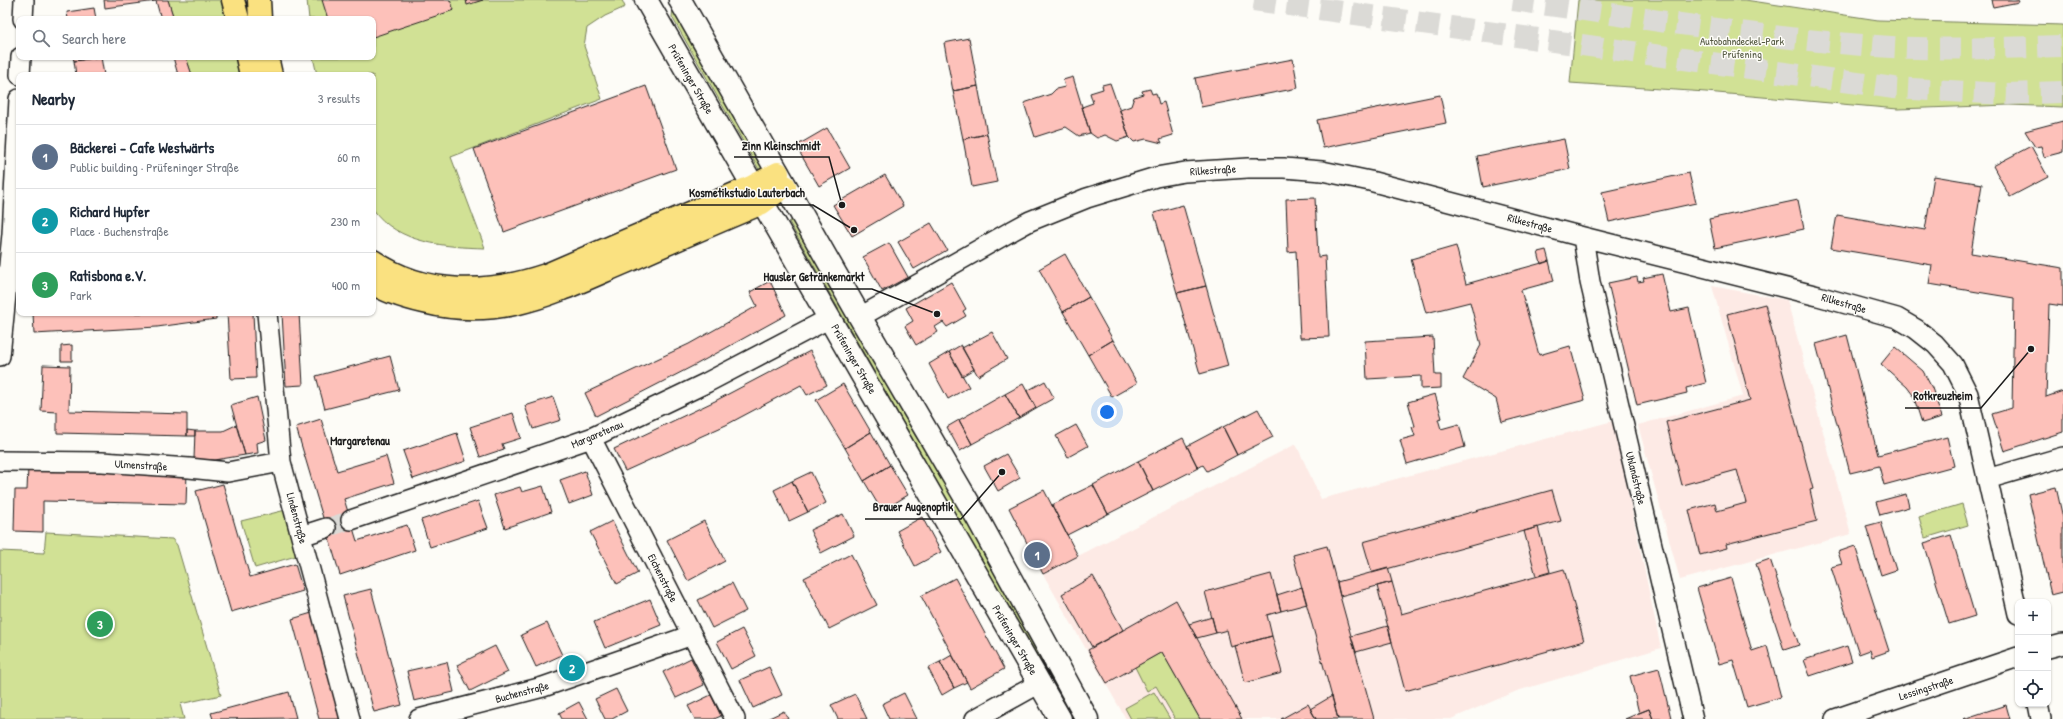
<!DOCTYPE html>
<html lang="en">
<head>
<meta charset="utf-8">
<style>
	:root { --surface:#fff; --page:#f2f2f3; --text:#1f2937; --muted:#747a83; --line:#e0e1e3; --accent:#ea580c }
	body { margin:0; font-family:"Patrick Hand",sans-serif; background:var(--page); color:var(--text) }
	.controls { position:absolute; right:12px; bottom:12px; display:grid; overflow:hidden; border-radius:8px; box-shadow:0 1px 3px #0004 }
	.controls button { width:36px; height:36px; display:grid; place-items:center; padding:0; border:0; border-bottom:1px solid var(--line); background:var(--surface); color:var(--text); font:20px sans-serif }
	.you { position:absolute; left:1107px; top:412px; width:14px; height:14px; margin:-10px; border:3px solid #fff; border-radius:50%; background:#1a73e8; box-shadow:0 0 0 6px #1a73e833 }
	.badge { display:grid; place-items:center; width:26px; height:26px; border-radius:50%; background:var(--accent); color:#fff; font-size:13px; font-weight:700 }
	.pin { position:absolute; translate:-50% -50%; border:2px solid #fff; box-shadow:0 1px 4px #0006 }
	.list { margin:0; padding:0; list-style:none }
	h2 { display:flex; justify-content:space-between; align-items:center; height:52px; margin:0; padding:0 16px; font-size:17px }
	h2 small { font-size:13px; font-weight:400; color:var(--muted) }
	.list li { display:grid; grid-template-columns:26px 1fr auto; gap:12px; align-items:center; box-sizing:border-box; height:64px; padding:0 16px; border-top:1px solid var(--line) }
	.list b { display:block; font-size:15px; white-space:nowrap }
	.list p { margin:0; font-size:13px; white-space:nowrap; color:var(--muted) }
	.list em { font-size:13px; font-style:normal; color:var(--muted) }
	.icon { flex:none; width:22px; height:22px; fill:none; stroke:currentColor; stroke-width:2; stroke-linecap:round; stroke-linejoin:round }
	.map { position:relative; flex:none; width:2063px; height:719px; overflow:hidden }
	.search { position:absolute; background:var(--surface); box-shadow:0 1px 3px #0004; left:16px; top:16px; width:360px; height:44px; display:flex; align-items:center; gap:10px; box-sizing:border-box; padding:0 14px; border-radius:8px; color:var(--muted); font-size:15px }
	.panel { position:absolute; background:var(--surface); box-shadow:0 1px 3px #0004; left:16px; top:72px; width:360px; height:244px; border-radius:8px }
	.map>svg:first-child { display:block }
	.built { fill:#fdeae5 }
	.green { fill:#d1e195; stroke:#767e58 }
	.building { fill:#fdc1ba; stroke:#1c1c1c }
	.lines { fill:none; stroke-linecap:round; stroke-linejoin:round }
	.minor-tunnel { stroke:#dbdad6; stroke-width:19; stroke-dasharray:19 10; stroke-linecap:butt }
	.motorway-tunnel { stroke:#dbdad6; stroke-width:22; stroke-dasharray:22 11; stroke-linecap:butt }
	.minor-casing { stroke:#1c1c1c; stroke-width:22 }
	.tertiary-casing { stroke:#1c1c1c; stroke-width:25 }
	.motorway-casing { stroke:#1c1c1c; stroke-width:25 }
	.minor { stroke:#fdfcf7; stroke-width:19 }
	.tertiary { stroke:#fdfcf7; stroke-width:22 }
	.motorway { stroke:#fae180; stroke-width:22 }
	.labels { text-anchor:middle; stroke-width:3; stroke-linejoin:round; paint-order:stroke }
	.park-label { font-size:11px; fill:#525740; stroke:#fdfcf7 }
	.street-label { font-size:11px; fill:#1c1c1c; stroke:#fdfcf7 }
	.neighbourhood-label { font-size:12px; font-weight:bold; fill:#1c1c1c; stroke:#fdfcf7 }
	.leader { fill:none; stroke:#1c1c1c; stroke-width:1.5 }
	.callout-dot { fill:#1c1c1c; stroke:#fdfcf7; stroke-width:1.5 }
	.callout-label { font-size:12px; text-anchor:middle; font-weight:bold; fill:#1c1c1c; stroke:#fdfcf7; stroke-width:3; stroke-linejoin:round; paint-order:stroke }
</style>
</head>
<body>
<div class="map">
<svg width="2063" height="719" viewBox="0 0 2063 719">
	<rect width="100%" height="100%" fill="#fdfcf7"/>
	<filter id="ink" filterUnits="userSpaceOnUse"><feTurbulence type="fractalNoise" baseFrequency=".025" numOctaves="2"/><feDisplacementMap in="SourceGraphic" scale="8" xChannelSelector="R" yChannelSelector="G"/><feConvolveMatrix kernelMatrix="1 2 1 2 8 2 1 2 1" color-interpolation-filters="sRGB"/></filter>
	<g filter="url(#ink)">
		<path class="built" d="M1712,286L1787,300L1851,534L1680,580L1638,425L1743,396Z
			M1613,421L1661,648L1517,691L1451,719H1126L1043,574L1296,444L1321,499Z"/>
		<path class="green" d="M168,0H221L226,19H174Z
			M307,0H622L625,7L605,16L587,28L584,46L602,99L451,157L485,248C447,247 397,244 373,209V75H317L313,57H373V19H309Z
			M1578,0H1745L1878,20L2063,25V107L2009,105L1898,109L1706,92L1570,83Z
			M673,7L765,171L761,173L672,17Z
			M186,57H236L241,75H192Z
			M792,220L916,437L932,458L1081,719H1072L789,222Z
			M1962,504L1968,525L1925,538L1919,517Z
			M294,508L306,553L255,568L241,521Z
			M46,532L172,539L177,545L221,695L180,704L184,719H0V551L44,553Z
			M1162,652L1200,719H1175L1156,686L1147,691L1135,667Z
			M1154,692L1170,719H1131L1125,708Z"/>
		<path class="building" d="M104,0H168L174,19H161L156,1L105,8Z
			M322,0H450L454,10L373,37V19H328Z
			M466,0H483L467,5Z
			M1991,0H2018L2019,2L1993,7Z
			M94,8L96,19H68L67,12Z
			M969,38L978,86L953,91L944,43Z
			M73,57H100L74,61Z
			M101,57L104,75H76L74,61Z
			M173,57H186L192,75H178Z
			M1293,59L1298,88L1201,107L1195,78Z
			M1073,77L1090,133L1079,136L1066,127L1035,137L1024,103L1051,94L1056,89L1065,87L1063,80Z
			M1110,83L1129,137L1117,141L1105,135L1097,138L1090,133L1082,107L1093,103L1090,93L1103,89L1102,85Z
			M646,86L676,169L504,232L474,149Z
			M978,86L987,134L963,139L953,91Z
			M1150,89L1152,94L1156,93L1159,104L1164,102L1173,135L1160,139L1162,143L1146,139L1134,142L1129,137L1120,110L1131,106L1134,97L1143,94L1142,91Z
			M1440,95L1446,123L1323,148L1317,120Z
			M2063,121V152L2044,157L2041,146L2035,147L2025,131Z
			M827,128L850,168L819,186L796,146Z
			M987,134L997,182L972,187L963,139Z
			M1564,139L1570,169L1483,187L1477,156Z
			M2031,146L2048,177L2010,197L1993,166Z
			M1689,173L1696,203L1609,222L1602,192Z
			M885,175L903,206L852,236L833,205Z
			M1934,176L1982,184L1971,253L2063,268V306L2049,304L2046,397L2063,391V432L2004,451L1992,414L2012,408L2014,298L1929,284L1932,265L1831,248L1837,215L1925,230Z
			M1315,198L1318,257L1325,256L1329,337L1300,338L1296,251L1288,252L1286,199Z
			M1798,200L1804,229L1715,248L1709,219Z
			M1183,205L1206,286L1177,293L1154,213Z
			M931,223L947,250L914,269L898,242Z
			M889,243L908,277L882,291L863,257Z
			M1456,246L1466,284L1549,261L1554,281L1521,290L1539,355L1570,346L1585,400L1502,422L1496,399L1463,379L1481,345L1470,302L1426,313L1411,259Z
			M1546,250L1549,261L1541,264L1538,252Z
			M1065,254L1089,297L1063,312L1039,269Z
			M1662,274L1671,312L1689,308L1706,383L1686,388L1687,393L1637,405L1608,283L1637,277L1638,282L1644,281L1643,278Z
			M770,281L786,315L697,364L596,416L585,393L689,344L757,306L750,292Z
			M951,282L966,309L963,311L966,316L947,327L943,322L935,327L938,332L916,345L905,326L913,321L906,308Z
			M1206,286L1228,366L1200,374L1177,293Z
			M1089,297L1113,340L1088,355L1063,312Z
			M1765,304L1813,489L1810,490L1817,521L1726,544L1727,548L1700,555L1689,510L1715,503L1717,511L1746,503L1737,470L1682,485L1666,422L1750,400L1727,314Z
			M33,313H216V319L157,327L34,334Z
			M227,313H253L256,378L231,379Z
			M282,313H299L303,385L286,386Z
			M992,332L1007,359L978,376L962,348Z
			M1847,335L1878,455L1947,437L1954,466L1884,485L1879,466L1850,473L1816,344Z
			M1433,337L1435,375H1441V388L1421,389V376L1367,379L1365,341Z
			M1113,340L1137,383L1112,397L1088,355Z
			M72,345V361H61V346Z
			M961,345L974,369L962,376L949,352Z
			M1895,347L1923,371L1932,388L1942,417L1922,423L1913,395L1907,387L1881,364Z
			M810,351L827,385L807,395L801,385L726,425L625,471L614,449L715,401Z
			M949,352L969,387L948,399L929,364Z
			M390,356L399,390L325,409L316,376Z
			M43,365L70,366L69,411L187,414V436L57,433V412L41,411Z
			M1045,381L1054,398L1036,408L1027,391Z
			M843,384L871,432L845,448L816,400Z
			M1023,384L1036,408L1019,418L1005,394Z
			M1005,394L1019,418L972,444L959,420Z
			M1435,394L1442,418L1438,419L1441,429L1459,424L1465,447L1407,464L1400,440L1415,436L1412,427L1415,426L1408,402Z
			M257,397L266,440L257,443L258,453L245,455L231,405Z
			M553,397L561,420L533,429L525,406Z
			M1258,409L1273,437L1237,455L1223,427Z
			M513,413L521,438L502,444L504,449L480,457L470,427Z
			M321,419L337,471L386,456L394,483L344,499L357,541L407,525L415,550L340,575L296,427Z
			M959,420L972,444L960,451L947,427Z
			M236,425L245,455L215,460L194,459L195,431H223Z
			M1076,425L1088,446L1068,457L1056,436Z
			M1223,427L1237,455L1207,471L1203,465L1198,468L1187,446Z
			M187,430L195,431V436H187Z
			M871,432L890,465L864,481L845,448Z
			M457,433L466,461L413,479L403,451Z
			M1183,438L1198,468L1153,491L1138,461Z
			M1006,454L1020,478L998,491L984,466Z
			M1138,461L1153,491L1108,514L1093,485Z
			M890,465L908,495L882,511L864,481Z
			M28,468L187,472L186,504L43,501V532L14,531L15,490H27Z
			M585,471L593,495L569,504L560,480Z
			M811,472L826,503L808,512L792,481Z
			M792,481L808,512L789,521L774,490Z
			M223,484L250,577L295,564L303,591L231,612L196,491Z
			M1093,485L1108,514L1067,535L1052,505Z
			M543,486L551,512L505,528L494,495L520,487L522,492Z
			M2056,487L2063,518V592L2051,595L2028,494Z
			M1044,490L1078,556L1043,574L1009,508Z
			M1552,490L1561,521L1372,573L1363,542Z
			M1906,494L1909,507L1880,515L1876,502Z
			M478,501L488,528L430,547L421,520Z
			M843,514L854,536L821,553L810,530Z
			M922,517L941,552L915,566L897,531Z
			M612,521L638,573L617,584L590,532Z
			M704,521L725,561L688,581L667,540Z
			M1881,522L1896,570L1881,575L1866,526Z
			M1538,527L1550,572L1536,576L1524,531Z
			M1951,535L1975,616L1949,624L1924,543Z
			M1327,546L1340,596L1374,719H1338L1293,555Z
			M1855,546L1889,651L1872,657L1870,650L1859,654L1831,567L1842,564L1838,552Z
			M851,554L877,605L829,629L804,578Z
			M1770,559L1799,645L1784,650L1756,564Z
			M1388,568L1392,582L1340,596L1337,582Z
			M1564,569L1584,641L1405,691L1377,586L1392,582L1401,614Z
			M1271,574L1281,611L1267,615L1272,636L1231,647L1227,630L1216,633L1205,592Z
			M1093,576L1123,630L1092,647L1062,594Z
			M955,578L1004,669L970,688L921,596Z
			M1731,578L1752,651L1767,646L1781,697L1747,707L1733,660L1719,664L1697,588Z
			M732,583L746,611L712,628L698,600Z
			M1302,587L1307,604L1281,611L1277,595Z
			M371,589L402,705L374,712L343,596Z
			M650,599L661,625L605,648L594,622Z
			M1176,600L1189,624L1242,719H1200L1162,652L1107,683L1088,650Z
			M315,612L344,719H319L292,619Z
			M1212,617L1216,633L1197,638L1189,624Z
			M547,623L562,655L536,667L521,635Z
			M1388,626L1392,642L1356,652L1351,636Z
			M742,629L756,656L731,669L717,642Z
			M1272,636L1282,673L1245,683L1235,646Z
			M495,646L508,672L470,691L457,665Z
			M1847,646L1852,662L1810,676L1804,660Z
			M952,655L967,682L954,688L940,662Z
			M691,658L704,685L676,698L663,672Z
			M447,662L454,692L414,701L407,671Z
			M940,662L954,688L942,695L928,668Z
			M769,667L782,695L753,708L740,680Z
			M1659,668L1671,718L1667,719H1653L1649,709L1639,713L1630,676Z
			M616,689L627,711L612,719H605L595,699Z
			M289,692L296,718L213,719L211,713Z
			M904,693L917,719H889L882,704Z
			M855,694L867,719H838L831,705Z
			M711,695L721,716L714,719H695L688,706Z
			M1332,696L1338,719H1316L1310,709Z
			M579,702L588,719H562L559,713Z
			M1308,704L1316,719H1281Z
			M2006,705L2010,719H1963Z
			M1649,709L1653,719H1625L1639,713Z
			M784,711L788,719H767Z"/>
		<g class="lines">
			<path class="minor-tunnel" d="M326,528L351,520"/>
			<path class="motorway-tunnel" d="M1254,0L1894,88L2007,94L2063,92
				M1513,0C1638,17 1764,39 1891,47C1948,50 2006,48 2063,46"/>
			<g class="minor-casing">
				<path id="minor" d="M23,19L24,0
					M20,75L21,57
					M1583,237L1590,282L1693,719
					M267,313L281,462L350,719
					M860,317L1008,233L1030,221L1087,198L1156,177L1185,172L1248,168H1284L1322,171L1370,181L1583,237L1818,296L1897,318L1916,329L1935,344L1953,364L1968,394L2018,614
					M0,356L12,234L19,99
					M591,438L735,719
					M0,461L102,462L189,468L228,472L281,462
					M1987,479L2063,457
					M351,520L591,438L706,383L830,318
					M301,536L326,528
					M2048,648L2063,644
					M2038,704L2041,719
					M419,719L543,687L692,635
					M975,719L1040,683
					M1835,719L2018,657"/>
			</g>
			<g class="tertiary-casing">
				<path id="tertiary" d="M646,0L1060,719
					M680,0L860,317L978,519L1087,719"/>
			</g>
			<g class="motorway-casing">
				<path id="motorway" d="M233,0L238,19
					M259,0L260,19
					M247,57L251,75
					M267,57L271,75
					M373,261C425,297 490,294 546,275L753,186L778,173
					M373,283C388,293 407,298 424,302C503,322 557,291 628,261C673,241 717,222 762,203L785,186"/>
			</g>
			<use href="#minor" class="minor"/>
			<use href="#tertiary" class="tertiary"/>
			<use href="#motorway" class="motorway"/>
		</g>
	</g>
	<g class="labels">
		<g class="park-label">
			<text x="1742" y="45">Autobahndeckel-Park<tspan x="1742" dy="13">Prüfening</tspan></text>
		</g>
		<g class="street-label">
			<text transform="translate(691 79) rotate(60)" y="4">Prüfeninger Straße</text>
			<text transform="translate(1213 170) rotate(-4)" y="4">Rilkestraße</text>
			<text transform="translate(1530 223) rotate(15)" y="4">Rilkestraße</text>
			<text transform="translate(1844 303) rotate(16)" y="4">Rilkestraße</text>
			<text transform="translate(854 359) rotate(60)" y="4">Prüfeninger Straße</text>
			<text transform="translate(597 434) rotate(-23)" y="4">Margaretenau</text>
			<text transform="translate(141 465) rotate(3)" y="4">Ulmenstraße</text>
			<text transform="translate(1636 478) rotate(76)" y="4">Uhlandstraße</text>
			<text transform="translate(297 518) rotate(75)" y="4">Lindenstraße</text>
			<text transform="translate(663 578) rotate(63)" y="4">Eichenstraße</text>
			<text transform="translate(1015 640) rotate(60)" y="4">Prüfeninger Straße</text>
			<text transform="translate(1926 688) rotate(-18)" y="4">Lessingstraße</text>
			<text transform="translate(522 692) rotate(-15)" y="4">Buchenstraße</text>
		</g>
		<g class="neighbourhood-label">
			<text x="360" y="445">Margaretenau</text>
		</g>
	</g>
	<path class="leader" d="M842 205L829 157H734M854 230L813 205H681M937 314L872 289H755M2031 349L1981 408H1905M1002 472L961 519H865"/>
	<g class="callout-dot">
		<circle cx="842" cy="205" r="4"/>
		<circle cx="854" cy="230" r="4"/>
		<circle cx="937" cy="314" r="4"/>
		<circle cx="2031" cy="349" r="4"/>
		<circle cx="1002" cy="472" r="4"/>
	</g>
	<g class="callout-label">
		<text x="781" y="150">Zinn Kleinschmidt</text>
		<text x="747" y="197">Kosmetikstudio Lauterbach</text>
		<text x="814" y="281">Hausler Getränkemarkt</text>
		<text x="1943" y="400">Rotkreuzheim</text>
		<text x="913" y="511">Brauer Augenoptik</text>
	</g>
</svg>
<div class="controls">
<button>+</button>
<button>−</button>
<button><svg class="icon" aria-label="locate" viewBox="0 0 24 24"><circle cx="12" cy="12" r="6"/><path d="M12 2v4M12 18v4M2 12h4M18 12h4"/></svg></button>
</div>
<div class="you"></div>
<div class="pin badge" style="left:1037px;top:555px;background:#5c6f8a">1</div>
<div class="pin badge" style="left:572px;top:668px;background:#0f9aa8">2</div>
<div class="pin badge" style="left:100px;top:624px;background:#2e9e5b">3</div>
<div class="search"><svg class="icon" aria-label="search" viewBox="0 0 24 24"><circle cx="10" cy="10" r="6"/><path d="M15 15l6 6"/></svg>Search here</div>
<section class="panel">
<h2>Nearby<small>3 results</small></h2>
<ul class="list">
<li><span class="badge" style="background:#5c6f8a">1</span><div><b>Bäckerei - Cafe Westwärts</b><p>Public building · Prüfeninger Straße</p></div><em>60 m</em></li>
<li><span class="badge" style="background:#0f9aa8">2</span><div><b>Richard Hupfer</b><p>Place · Buchenstraße</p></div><em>230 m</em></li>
<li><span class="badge" style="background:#2e9e5b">3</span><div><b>Ratisbona e.V.</b><p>Park</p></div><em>400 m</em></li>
</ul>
</section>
</div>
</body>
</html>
